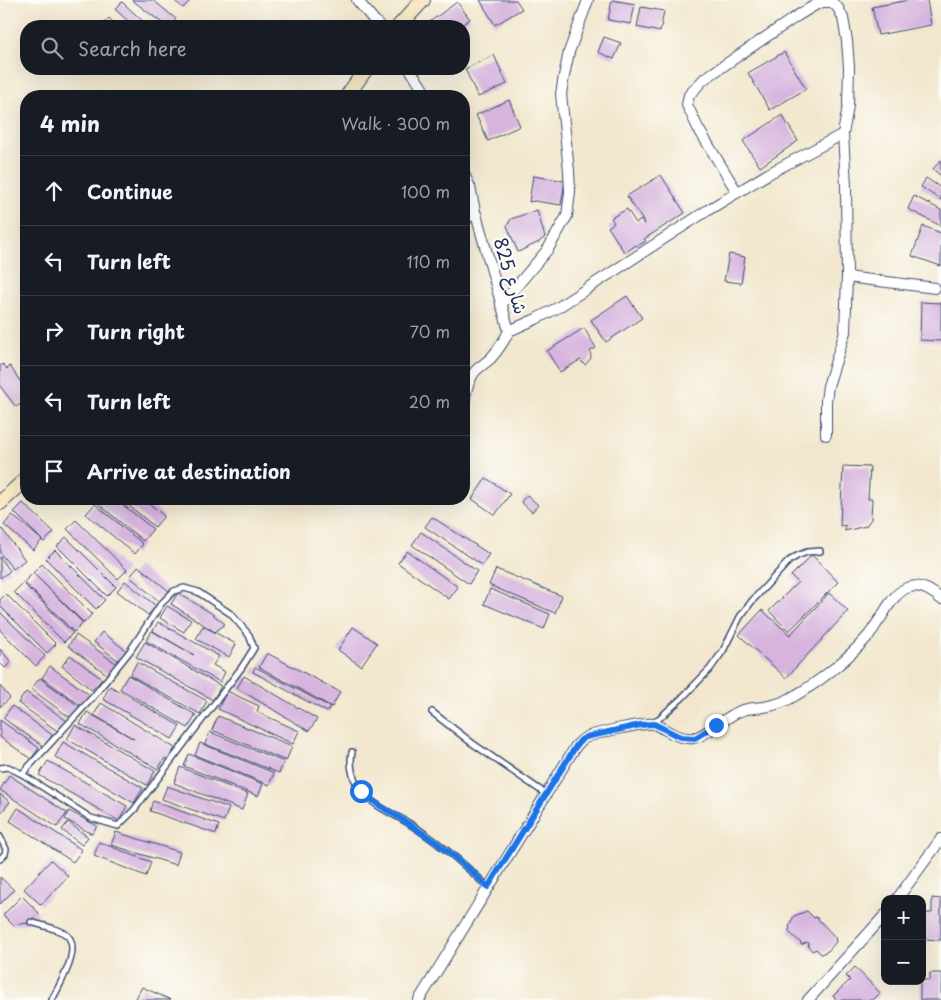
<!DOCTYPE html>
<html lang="en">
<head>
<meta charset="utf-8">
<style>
	:root { --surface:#171b24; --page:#20242c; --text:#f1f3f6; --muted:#9ea1a6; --line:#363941 }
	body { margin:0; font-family:"Playpen Sans","Playpen Sans Arabic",sans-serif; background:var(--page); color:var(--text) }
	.controls { position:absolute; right:15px; bottom:15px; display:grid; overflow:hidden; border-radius:10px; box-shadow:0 5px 20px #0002 }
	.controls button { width:45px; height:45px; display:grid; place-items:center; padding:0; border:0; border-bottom:1px solid var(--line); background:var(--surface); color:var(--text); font:25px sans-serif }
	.stop { position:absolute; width:15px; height:15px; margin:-11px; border:4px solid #1a73e8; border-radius:50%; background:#fff }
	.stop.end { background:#1a73e8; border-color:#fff; box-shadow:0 1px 5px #0008 }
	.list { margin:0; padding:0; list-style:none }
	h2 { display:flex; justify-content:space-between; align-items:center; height:65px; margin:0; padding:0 20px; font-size:21px }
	h2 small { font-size:16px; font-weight:400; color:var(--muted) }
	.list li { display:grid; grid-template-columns:32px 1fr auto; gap:15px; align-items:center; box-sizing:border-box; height:70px; padding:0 20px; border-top:1px solid var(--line) }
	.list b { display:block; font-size:19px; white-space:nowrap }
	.list em { font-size:16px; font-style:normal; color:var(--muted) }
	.icon { flex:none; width:28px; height:28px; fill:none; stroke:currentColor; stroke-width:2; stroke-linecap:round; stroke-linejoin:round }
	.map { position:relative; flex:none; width:941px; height:1000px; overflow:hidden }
	.search { position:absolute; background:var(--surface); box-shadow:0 5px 20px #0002; left:20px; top:20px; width:450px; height:55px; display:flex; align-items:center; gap:12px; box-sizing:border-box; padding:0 18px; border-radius:20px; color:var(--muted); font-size:19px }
	.panel { position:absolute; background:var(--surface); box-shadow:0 5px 20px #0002; left:20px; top:90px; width:450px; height:415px; border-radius:20px }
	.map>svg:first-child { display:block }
	.building { fill:#d6b4de }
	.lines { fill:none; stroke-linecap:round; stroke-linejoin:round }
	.service-casing { stroke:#3b4b6f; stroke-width:8 }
	.minor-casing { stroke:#3b4b6f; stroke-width:12 }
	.secondary-casing { stroke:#3b4b6f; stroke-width:16 }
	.service { stroke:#fff; stroke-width:5 }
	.minor { stroke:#fff; stroke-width:10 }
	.secondary { stroke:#f7e8c3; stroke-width:14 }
	.route { stroke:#1a73e8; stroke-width:6 }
	.labels { text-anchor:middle; stroke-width:4.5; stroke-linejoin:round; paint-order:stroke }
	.street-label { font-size:18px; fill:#1b2f5e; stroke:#fdfcf7 }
</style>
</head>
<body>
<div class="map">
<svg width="941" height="1000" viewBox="0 0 941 1000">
	<rect width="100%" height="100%" fill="#fdfcf7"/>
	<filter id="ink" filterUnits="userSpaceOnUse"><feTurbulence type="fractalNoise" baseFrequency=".02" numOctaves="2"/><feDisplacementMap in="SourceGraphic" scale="10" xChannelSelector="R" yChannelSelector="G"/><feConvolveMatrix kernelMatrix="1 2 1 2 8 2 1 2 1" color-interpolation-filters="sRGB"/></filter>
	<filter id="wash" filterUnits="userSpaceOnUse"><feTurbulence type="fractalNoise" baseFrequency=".0096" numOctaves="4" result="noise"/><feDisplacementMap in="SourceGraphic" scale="20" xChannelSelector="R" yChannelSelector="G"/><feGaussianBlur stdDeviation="1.12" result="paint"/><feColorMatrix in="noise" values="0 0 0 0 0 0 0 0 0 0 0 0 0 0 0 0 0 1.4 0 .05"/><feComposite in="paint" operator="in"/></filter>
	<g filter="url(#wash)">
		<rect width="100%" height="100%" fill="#f2e7ce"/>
		<g id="blocks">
			<path class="building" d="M132,0H153L176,19L170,26H166Z
				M174,0H191L183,8Z
				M480,0H516L522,9L495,25Z
				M612,0L635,4L631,24L608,20Z
				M909,0H927L931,25L878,35L872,7Z
				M122,2L148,26H133L115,9Z
				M457,2L470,19L460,26H424Z
				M641,7L664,11L660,32L637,27Z
				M109,18L117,26H108L104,23Z
				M604,37L621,43L614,59L598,52Z
				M784,52L806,89L770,110L748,73Z
				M494,55L507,84L478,97L465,69Z
				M509,100L520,126L488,141L476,115Z
				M782,115L798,141L760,167L743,141Z
				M941,160V176L933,169Z
				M661,175L685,213L644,239L646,241L637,246L636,245L625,253L608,227L614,223L611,218L627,209L636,223L641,220L644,224H645L627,196Z
				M533,176L565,181L561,205L535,201L529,202Z
				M926,178L941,188V200L921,187Z
				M914,196L941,210V226L908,209Z
				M537,210L545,237L539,242L518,252L507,226L511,219Z
				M923,226L941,233V266L912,256Z
				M729,254L745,257L741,283L724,281Z
				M627,296L642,318L606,342L591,320Z
				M921,302L941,303V341L920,340Z
				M584,328L596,348L590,351L591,358L585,365L580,360L560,372L547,351Z
				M3,364L7,369L10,366L20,381L26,376V400L16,407L0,386V366Z
				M843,466L870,467L868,499H872L871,519L866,526L845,531V525L840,526Z
				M486,478L510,494L495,515L472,499Z
				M527,495L538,505L532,512L521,502Z
				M96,499H116L153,529L143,541L94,500Z
				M121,499H144L164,516L155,527Z
				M23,503L54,532L44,542L14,512Z
				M95,504L143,544L135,554L86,514Z
				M12,515L42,540L33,550L4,525Z
				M432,517L489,554L482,565L425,527Z
				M76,520L127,570L118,579L67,529Z
				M2,529L25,560L13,569L0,553V530Z
				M421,532L477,571L469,584L412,545Z
				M66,537L116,587L107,596L57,546Z
				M55,550L105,600L96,609L46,559Z
				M407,551L458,587L449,599L398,563Z
				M812,555L838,582L789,631L769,611L798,582L791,576Z
				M0,557L10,571L0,578Z
				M42,564L92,614L84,623L33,573Z
				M138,566L169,591L160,602L130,577Z
				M496,569L562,596L555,613L489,585Z
				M33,573L83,623L74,632L24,582Z
				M125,581L156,606L148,615L117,591Z
				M23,583L73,633L64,642L14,592Z
				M490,589L550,614L544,629L484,604Z
				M178,593L211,613L225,624L215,632L171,604Z
				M829,593L848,611L786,678L739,635L762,610L790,635Z
				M6,594L56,644L47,653L0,606V600Z
				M167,606L191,620L184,632L160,618Z
				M0,612L45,656L36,666L0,630Z
				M158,622L219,656L213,665L225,672L220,682L146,641L152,631L194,655L153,631Z
				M203,626L236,644L229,657L196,639Z
				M353,627L377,643L361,666L338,650Z
				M102,632L128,652L120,662L94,642Z
				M76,635L117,664L108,675L68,646Z
				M145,642L221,686L213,700L136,657Z
				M0,649L11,662L5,668L0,663Z
				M267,653L340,692L332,707L259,667Z
				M70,655L102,679L92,690L62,666Z
				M137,662L207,701L200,714L130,675Z
				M50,666L91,696L83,707L42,678Z
				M255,667L330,707L327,712L253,672Z
				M128,675L196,715L188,728L120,689Z
				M244,676L317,719L309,731L237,688Z
				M40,678L80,707L72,719L31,689Z
				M0,686L10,698L0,707Z
				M110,686L180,726L172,739L103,699Z
				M227,691L259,706L257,712L299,731L293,744L218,709Z
				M26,692L67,721L59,732L18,703Z
				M101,703L175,748L168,760L165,758L158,769L80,724L87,712L134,739L94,715Z
				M12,706L52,735L44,747L3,718Z
				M218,716L292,746L286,761L212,730Z
				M0,720L39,748L31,759L0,737Z
				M75,725L155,771L147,785L67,739Z
				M210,732L284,762L279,773L205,744Z
				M63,742L143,788L134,803L55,757Z
				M200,743L274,773L269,785L195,755Z
				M189,754L263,784L258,796L184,766Z
				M48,761L127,806L119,821L39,775Z
				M180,767L248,794L242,810L174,783Z
				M9,775L67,813L57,827L0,790Z
				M167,786L229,808L224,821L162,799Z
				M0,794L10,802L0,814Z
				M153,801L219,825L216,834L150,811Z
				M18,808L82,850L73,862L10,821Z
				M69,811L97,826L92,834L65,819Z
				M68,822L88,837L82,845L62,830Z
				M116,832L180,852L176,865L111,845Z
				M99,842L151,862L146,876L94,856Z
				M51,860L68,876L41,905L24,889Z
				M0,877L14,890L0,904Z
				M22,896L39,913L28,923L13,925L3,915Z
				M932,898L941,899V940L922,939V913H932Z
				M807,911L814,918L816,917L835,937L836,942L828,951L821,954L816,949L812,951L808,945L809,944L808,942L801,945V943L788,931L790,929L789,926L792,923L791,922L794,916Z
				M855,967L880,993L873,1000H837L833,996L850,980L846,976Z
				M930,973H941V1000H920V981H922V980H930Z
				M142,987L171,1000H135Z"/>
		</g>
	</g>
	<g filter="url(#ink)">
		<use href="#blocks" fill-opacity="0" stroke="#3b4b6f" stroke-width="1"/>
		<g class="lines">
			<g class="service-casing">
				<path id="service" d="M432,712L472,743L546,794
					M654,723L682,698L710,669L723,651L740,617L752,601L789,561L797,556L807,552L820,551
					M352,752C349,766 353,781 362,792C375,807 394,814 410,824C439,842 464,864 488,887
					M0,768L8,767L22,774L91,818L118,826L134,810L242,667L254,648L249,635L231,614L198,592L184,588L174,591L161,604L130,651L92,698L22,774
					M0,837L6,849L5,854L0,859
					M31,922C40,925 55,928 64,933C85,945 59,985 52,1000"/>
			</g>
			<g class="minor-casing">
				<path id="minor" d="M357,0L379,26
					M410,69L427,96
					M464,174L470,187L475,211L509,331C504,341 499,349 491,358C486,363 478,367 473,374C468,382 465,395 464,405
					M737,192L698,128L689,109L687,105L689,95L704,79L797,16L817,4L823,2H832L838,8L843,18L847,41L849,67L848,106L843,134L846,186L847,277L845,332L828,386L826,401V435
					M464,221L475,211
					M847,277L935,288
					M501,305L548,249L567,216L570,192L569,171L561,94L564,76L569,52L588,0
					M509,331L536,319L557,308L708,210L768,174L843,134
					M897,899L941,839
					M419,1000L576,746C579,743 582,739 587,737C597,733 645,722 654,724C657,725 661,728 664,729C672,734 683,739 693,738C704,737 726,717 738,712C746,708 756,708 764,707C776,705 787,701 796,695C821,681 851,656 869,635C873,630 876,624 880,619C887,608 896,590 910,587C921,584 933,592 941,599
					M808,1000L885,915"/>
			</g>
			<g class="secondary-casing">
				<path id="secondary" d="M399,26L423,0
					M347,96L366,69
					M0,503L26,479"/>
			</g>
			<use href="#service" class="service"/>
			<use href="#minor" class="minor"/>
			<use href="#secondary" class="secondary"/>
		</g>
	</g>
	<g class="lines" filter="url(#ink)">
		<path class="route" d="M361,791C376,806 395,814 412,826C440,844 465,864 488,887L576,746L581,740L586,737L640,725L654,724L676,735L681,737L695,738L716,725"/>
	</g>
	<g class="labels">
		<g class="street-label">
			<text transform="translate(510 276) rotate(74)" y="6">شارع 825</text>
		</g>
	</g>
</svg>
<div class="controls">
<button>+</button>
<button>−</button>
</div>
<div class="stop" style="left:361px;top:791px"></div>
<div class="stop end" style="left:716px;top:725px"></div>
<div class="search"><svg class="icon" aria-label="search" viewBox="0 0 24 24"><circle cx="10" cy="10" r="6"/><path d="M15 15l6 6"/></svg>Search here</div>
<section class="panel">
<h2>4 min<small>Walk · 300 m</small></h2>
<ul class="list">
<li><svg class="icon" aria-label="ahead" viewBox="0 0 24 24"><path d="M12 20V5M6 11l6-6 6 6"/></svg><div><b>Continue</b></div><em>100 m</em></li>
<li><svg class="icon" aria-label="left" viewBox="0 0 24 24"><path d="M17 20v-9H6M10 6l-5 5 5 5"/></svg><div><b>Turn left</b></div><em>110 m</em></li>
<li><svg class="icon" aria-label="right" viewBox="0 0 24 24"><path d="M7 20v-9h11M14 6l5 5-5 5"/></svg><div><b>Turn right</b></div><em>70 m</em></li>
<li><svg class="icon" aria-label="left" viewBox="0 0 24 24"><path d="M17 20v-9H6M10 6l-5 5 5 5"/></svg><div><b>Turn left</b></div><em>20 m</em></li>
<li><svg class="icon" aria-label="arrive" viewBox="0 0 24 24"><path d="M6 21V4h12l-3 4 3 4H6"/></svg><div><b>Arrive at destination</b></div></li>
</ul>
</section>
</div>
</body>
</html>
